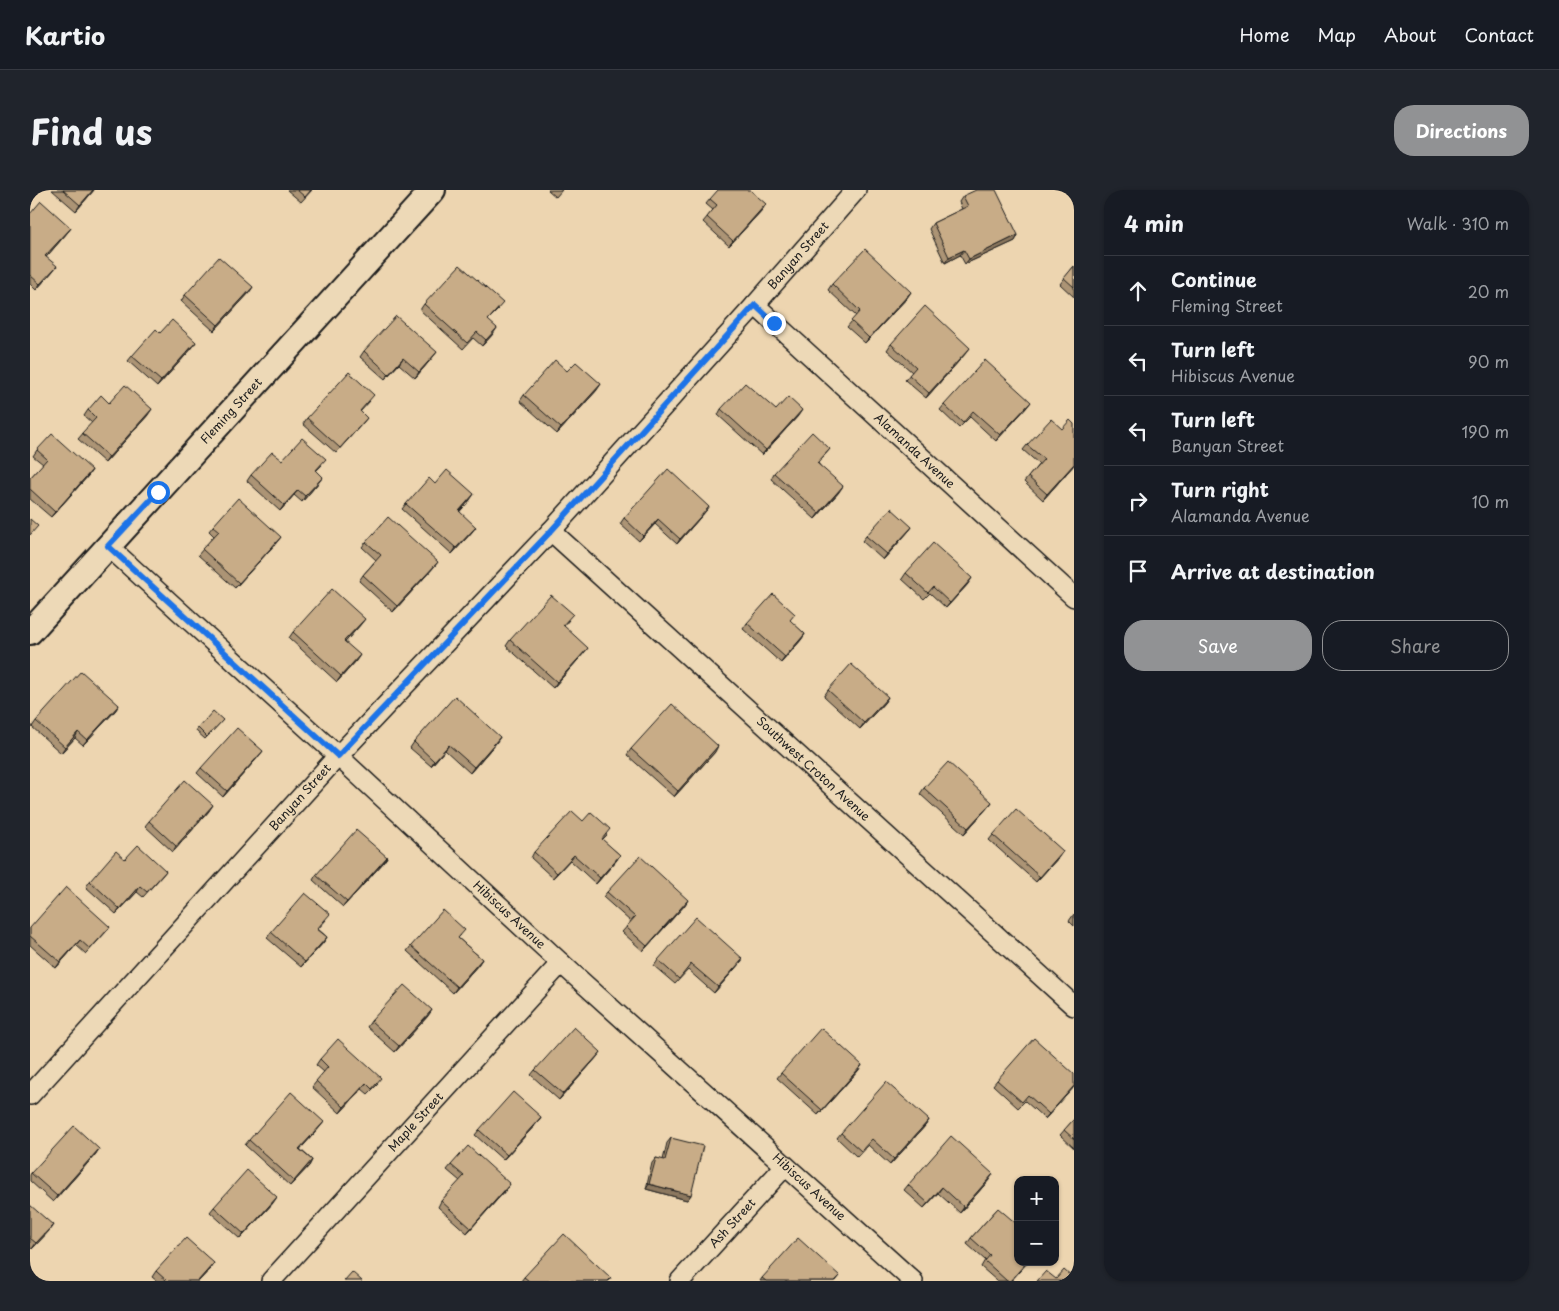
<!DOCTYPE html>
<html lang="en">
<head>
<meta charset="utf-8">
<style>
	:root { --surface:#171b24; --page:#20242c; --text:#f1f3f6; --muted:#9ea1a6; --line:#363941; --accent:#919294 }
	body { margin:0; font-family:"Playpen Sans",sans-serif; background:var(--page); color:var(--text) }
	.controls { position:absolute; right:15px; bottom:15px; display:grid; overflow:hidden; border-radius:10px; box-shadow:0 1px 4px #0004 }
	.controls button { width:45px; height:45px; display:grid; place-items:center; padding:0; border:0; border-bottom:1px solid var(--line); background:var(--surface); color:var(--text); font:25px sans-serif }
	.stop { position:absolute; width:15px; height:15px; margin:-11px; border:4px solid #1a73e8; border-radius:50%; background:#fff }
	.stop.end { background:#1a73e8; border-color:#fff; box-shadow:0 1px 5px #0008 }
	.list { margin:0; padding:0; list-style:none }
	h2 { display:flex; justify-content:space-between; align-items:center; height:65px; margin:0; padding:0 20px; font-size:21px }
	h2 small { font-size:16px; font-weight:400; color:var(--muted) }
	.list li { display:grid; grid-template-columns:32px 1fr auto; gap:15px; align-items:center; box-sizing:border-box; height:70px; padding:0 20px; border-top:1px solid var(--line) }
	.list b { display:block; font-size:19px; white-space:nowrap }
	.list p { margin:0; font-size:16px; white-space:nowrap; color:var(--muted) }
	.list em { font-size:16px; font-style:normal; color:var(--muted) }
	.actions { display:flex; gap:10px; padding:15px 20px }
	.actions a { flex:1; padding:11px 0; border:1px solid var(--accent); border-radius:20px; text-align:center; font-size:18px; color:var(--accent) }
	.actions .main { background:var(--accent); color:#fff }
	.icon { flex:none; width:28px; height:28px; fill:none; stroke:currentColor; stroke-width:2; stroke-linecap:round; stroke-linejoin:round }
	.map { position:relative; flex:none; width:1044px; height:1091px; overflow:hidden; border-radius:20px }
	header { display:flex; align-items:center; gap:30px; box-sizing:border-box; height:70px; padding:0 25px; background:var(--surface); border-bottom:1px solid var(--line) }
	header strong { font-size:24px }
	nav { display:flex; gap:28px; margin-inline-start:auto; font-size:18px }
	.intro { display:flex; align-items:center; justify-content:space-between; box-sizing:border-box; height:120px; padding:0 30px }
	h1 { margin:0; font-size:35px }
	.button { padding:12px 22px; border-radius:20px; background:var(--accent); color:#fff; font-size:18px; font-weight:700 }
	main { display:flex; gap:30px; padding:0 30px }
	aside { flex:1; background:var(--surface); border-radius:20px; box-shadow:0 1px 4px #0004 }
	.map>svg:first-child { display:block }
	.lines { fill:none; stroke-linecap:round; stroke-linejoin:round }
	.minor-casing { stroke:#1c1c1c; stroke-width:22 }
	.tertiary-casing { stroke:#1c1c1c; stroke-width:28 }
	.minor { stroke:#edd9b7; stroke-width:19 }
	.tertiary { stroke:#edd9b7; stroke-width:24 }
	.wall { fill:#ac9474; stroke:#1c1c1c }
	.shaded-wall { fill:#8c785e; stroke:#1c1c1c }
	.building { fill:#c8ac87; stroke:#1c1c1c }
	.route { stroke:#1a73e8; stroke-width:6 }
	.labels { text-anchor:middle; stroke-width:5; stroke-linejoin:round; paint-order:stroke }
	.street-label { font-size:12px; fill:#1c1c1c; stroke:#edd9b7 }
</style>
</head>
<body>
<header>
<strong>Kartio</strong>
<nav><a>Home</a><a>Map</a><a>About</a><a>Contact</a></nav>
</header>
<div class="intro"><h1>Find us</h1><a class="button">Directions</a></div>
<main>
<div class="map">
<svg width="1044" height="1091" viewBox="0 0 1044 1091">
	<rect width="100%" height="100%" fill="#edd5b0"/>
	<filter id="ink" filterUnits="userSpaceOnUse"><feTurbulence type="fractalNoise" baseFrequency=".02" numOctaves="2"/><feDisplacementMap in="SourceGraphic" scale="10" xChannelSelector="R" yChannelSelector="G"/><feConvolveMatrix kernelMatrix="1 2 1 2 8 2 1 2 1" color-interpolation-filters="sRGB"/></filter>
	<g filter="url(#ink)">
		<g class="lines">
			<g class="minor-casing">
				<g id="minor">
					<path id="s1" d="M725,115L1044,407"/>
					<path id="s2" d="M521,341L1044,816"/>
					<path id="s3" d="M78,356L308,566L531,773L883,1091"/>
					<path id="s4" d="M0,905L308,566L521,341L725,115L826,0"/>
					<path id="s5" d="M241,1091L531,773"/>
					<path id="s6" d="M650,1091L755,976"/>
				</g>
			</g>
			<g class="tertiary-casing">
				<g id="tertiary">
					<path id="s7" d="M0,442L403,0"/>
				</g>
			</g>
			<use href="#minor" class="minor"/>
			<use href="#tertiary" class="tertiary"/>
		</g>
		<path class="wall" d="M22,0H64L46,21Z
			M257,0H282L271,12Z
			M518,0H532L526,7Z
			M933,6L988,45L985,51L935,74L930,65L915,73L899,39L903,33L932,19L929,12Z
			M680,9L736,14L732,20L699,56L673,32L683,20L676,14Z
			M0,24L41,38L37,43L16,67L23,81L6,100L0,94Z
			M1044,76V107L1030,94Z
			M802,94L877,108L835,153L817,137L826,126L798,100Z
			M219,103L184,141L151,111L155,105Z
			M394,114L469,119L458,130L463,144L452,156L443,148L433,159L390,120Z
			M130,143L163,157L127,197L98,171L102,166Z
			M861,154L936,163L896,208L875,190L882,182L857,160Z
			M334,161L403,167L385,188L369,174L355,189L330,167Z
			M537,181L567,200L527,244L490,211L494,205Z
			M340,211L330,222L337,228L333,233L306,263L273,234L277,228Z
			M79,213L118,225L75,273L48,249L62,233L54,226L58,220Z
			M914,215L997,217L966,251L940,227L929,238L910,220Z
			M691,219L746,220L768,226L732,265L688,225Z
			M997,255L1044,275L1013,310L994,292L1009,274L993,260Z
			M800,259L788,273L809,302L785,329L741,289L744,283Z
			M7,260L62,280L58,286L21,327L0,309V288L13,274L3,266Z
			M252,270L292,275L286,281L289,292L272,312L264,305L250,321L217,291L221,285Z
			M405,294L440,310L429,322L442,342L422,364L372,319L376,314Z
			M679,317L675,322L647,354L625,334L609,351L590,334L594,328Z
			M183,336L247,352L205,398L168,365L184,346L179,341Z
			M882,337L878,342L853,370L832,351L836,346Z
			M336,352L404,377L363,422L329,391L333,385L346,370L332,357Z
			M876,383L938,394L916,418L900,403L894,409L872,389Z
			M539,430L534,436L554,463L523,498L476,456L480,450Z
			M760,431L775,444L771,450L751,473L713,439L717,433Z
			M331,434L315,452L326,471L307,492L259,448L263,442Z
			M798,500L858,507L854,513L830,539L794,506Z
			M89,515L85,521L53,555L45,548L31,563L2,537L6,531Z
			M193,530L175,549L166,541L168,538Z
			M470,547L466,553L440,583L415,560L401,576L380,558L384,552Z
			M601,559L685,562L644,607L597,565Z
			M229,566L193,607L167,583L171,578Z
			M894,598L962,612L958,617L934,644L890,604Z
			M179,621L143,662L115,636L119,631Z
			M553,631L577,645L572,650L590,665L586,671L566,694L540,670L523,688L501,668L504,662Z
			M963,645L1029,667L1006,692L959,650Z
			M357,667L353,673L313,717L283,690L286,685Z
			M95,669L136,681L132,686L113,707L107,702L86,724L56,697L60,691Z
			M577,702L655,715L613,761L592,742L601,732L573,707Z
			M1044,724V736L1039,731Z
			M296,730L288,739L297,747L293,753L271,777L237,748L241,742Z
			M80,737L76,742L56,764L46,755L26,778L0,755V738Z
			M431,745L428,748L452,769L448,775L423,803L377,761L381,756Z
			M713,769L709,774L684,803L658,780L645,794L624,776L628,770Z
			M398,826L365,862L337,837L341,831Z
			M567,867L529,910L501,885L505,880Z
			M290,869L348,894L338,904L332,899L310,923L282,897L294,882L286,875Z
			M832,875L828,881L788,925L747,888L751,883Z
			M967,890L1044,897L1015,929L995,911L988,918L963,895Z
			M511,927L507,933L473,970L445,945L449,940Z
			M1044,929V958L1030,945Z
			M899,930L895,936L860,975L838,955L827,967L807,948L811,943Z
			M290,937L270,959L282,970L279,976L260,996L215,955L219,950Z
			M641,948L661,1005L657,1010L616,999L622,973L626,968L633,970L637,953Z
			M69,959L65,965L23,1012L0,991V985L1,983Z
			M421,975L476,1000L437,1043L408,1017L411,1011L430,991L417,980Z
			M959,990L930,1023L908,1003L894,1018L874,1000L878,995Z
			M243,1013L210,1049L180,1022L184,1017Z
			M0,1015L19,1041L2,1059L0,1057Z
			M968,1018L981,1091H967L951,1077L955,1070L937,1054L941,1048Z
			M180,1079L169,1091H127L122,1087L126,1081Z
			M810,1086L806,1091H730L732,1088Z
			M494,1087L581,1088L579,1091H491Z"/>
		<path class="shaded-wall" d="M63,0H64L46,21L50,15Z
			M736,14L732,20L699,56L703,51Z
			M41,38L37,43L12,72L15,66Z
			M988,45L985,51L935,74L939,69Z
			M934,60L930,65L915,73L919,67Z
			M27,76L23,81L6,100L10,94Z
			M223,97L219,103L184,141L188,135Z
			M881,102L877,108L835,153L839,148Z
			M467,138L463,144L452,156L456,150Z
			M166,152L163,157L127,197L131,191Z
			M940,158L936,163L896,208L899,203Z
			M407,162L403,167L385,188L389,182Z
			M373,168L369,174L355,189L359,184Z
			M571,194L567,200L527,244L531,238Z
			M1001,212L997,217L966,251L970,245Z
			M122,219L118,225L75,273L79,267Z
			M772,220L768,226L732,265L736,260Z
			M1044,274V275L1013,310L1017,304Z
			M62,280L58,286L21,327L25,322Z
			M293,287L289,292L272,312L275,306Z
			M813,296L809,302L785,329L789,323Z
			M268,300L264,305L250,321L254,315Z
			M444,304L440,310L425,327L429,321Z
			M679,317L675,322L647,354L650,349Z
			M628,329L625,334L609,351L613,346Z
			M446,337L442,342L422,364L426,358Z
			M882,337L878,342L853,370L857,364Z
			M251,347L247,352L205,398L209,393Z
			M408,372L404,377L363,422L367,416Z
			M942,388L938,394L916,418L920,413Z
			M335,429L331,434L311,457L314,451Z
			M775,444L771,450L751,473L755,467Z
			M558,458L554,463L523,498L527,492Z
			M330,465L326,471L307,492L311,486Z
			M858,507L854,513L830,539L834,533Z
			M89,515L85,521L53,555L57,550Z
			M48,542L45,548L31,563L35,557Z
			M470,547L466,553L440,583L444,577Z
			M419,555L415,560L401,576L404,571Z
			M688,556L685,562L644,607L648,601Z
			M233,561L229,566L193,607L197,601Z
			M962,612L958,617L934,644L938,638Z
			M183,615L179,621L143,662L146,656Z
			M1033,661L1029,667L1006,692L1010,687Z
			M544,665L540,670L523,688L527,683Z
			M590,665L586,671L566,694L570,688Z
			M357,667L353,673L313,717L317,712Z
			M110,696L107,702L86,724L90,719Z
			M658,710L655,715L613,761L617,756Z
			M297,747L293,753L271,777L275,772Z
			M50,750L46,755L26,778L30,772Z
			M452,769L448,775L423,803L427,797Z
			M713,769L709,774L684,803L688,797Z
			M402,820L398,826L365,862L369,856Z
			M571,862L567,867L529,910L533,904Z
			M832,875L828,881L788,925L792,920Z
			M336,893L332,899L310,923L314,917Z
			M1044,896V897L1015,929L1019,924Z
			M511,927L507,933L473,970L477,965Z
			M899,930L895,936L860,975L864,969Z
			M294,932L290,937L266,964L269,959Z
			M69,959L65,965L23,1012L27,1006Z
			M282,970L279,976L260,996L264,991Z
			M963,984L959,990L930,1023L934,1017Z
			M480,994L476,1000L437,1043L441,1038Z
			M619,994L661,1005L657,1010L616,999Z
			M912,997L908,1003L894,1018L898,1013Z
			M247,1007L243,1013L210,1049L214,1044Z
			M23,1035L19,1041L2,1059L6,1053Z
			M997,1072H998L981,1091H980Z
			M184,1073L180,1079L169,1091H168Z"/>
		<path class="building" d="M33,0H63L50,15Z
			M267,0H281L275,7Z
			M688,0H720L736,14L703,51L677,27L687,15L680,9Z
			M946,0H966L988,45L939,69L934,60L919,67L903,33L938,16L933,6Z
			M11,11L41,38L15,66L27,76L10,94L0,85V24Z
			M835,59L881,102L839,148L821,131L830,121L802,94Z
			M189,67L223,97L188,135L155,105Z
			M430,75L473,113L458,130L467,138L456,150L447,142L437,153L394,114Z
			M1044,76V97L1034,88Z
			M895,116L940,158L899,203L879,185L886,177L861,154Z
			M366,126L407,162L389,182L373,168L359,184L334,161Z
			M142,130L166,152L131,191L102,166L126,139L130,143Z
			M525,170L537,181L546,172L571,194L531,238L494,205Z
			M955,170L1001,212L970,245L943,221L933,233L914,215Z
			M319,182L344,205L330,221L337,228L310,258L277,228Z
			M715,193L746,220L758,207L772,220L736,260L691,219Z
			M95,195L122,219L79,267L52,243L66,228L58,220L71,205L79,213Z
			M1021,229L1032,239L1040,230L1044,234V274L1017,304L998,287L1014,269L997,255Z
			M782,242L800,259L787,273L813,296L789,323L744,283Z
			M22,244L62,280L25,322L0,299V288L17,269L7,260Z
			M272,248L296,269L286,280L293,287L275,306L268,300L254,315L221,285L242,262L252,270Z
			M638,279L679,317L650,349L628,329L613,346L594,328Z
			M417,280L444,304L429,321L446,337L426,358L376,314L399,288L405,294Z
			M208,308L251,347L209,393L172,359L189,341L183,336Z
			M861,318L882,337L857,364L836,346Z
			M358,327L408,372L367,416L333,385L351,365L336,352Z
			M0,329L8,336L0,345Z
			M903,353L942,388L920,413L903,397L898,403L876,383Z
			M302,399L335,429L314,451L330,465L311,486L263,442Z
			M743,404L765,424L760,430L775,444L755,467L717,433Z
			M521,405L543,424L533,435L558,458L527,492L480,450Z
			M821,474L858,507L834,533L798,500Z
			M51,481L89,515L57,550L48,542L35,557L6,531Z
			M425,506L470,547L444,577L419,555L404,571L384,552Z
			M642,514L688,556L648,601L601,559Z
			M183,521L193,530L177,547L168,538Z
			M207,538L233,561L197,601L171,578Z
			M918,572L962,612L938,638L894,598Z
			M155,590L183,615L146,656L119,631Z
			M986,619L1033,661L1010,687L963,645Z
			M542,621L553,631L561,622L580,639L572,649L590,665L570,688L544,665L527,683L504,662Z
			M326,640L357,667L317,712L286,685Z
			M108,655L136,681L117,702L110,696L90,719L60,691L86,661L95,669Z
			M610,666L658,710L617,756L596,737L605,727L577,702Z
			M36,697L80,737L60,759L50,750L30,772L0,746V738Z
			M275,703L300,724L287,739L297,747L275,772L241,742Z
			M413,720L435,740L428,748L452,769L427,797L381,756Z
			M666,727L713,769L688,797L661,774L649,789L628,770Z
			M374,795L402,820L369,856L341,831Z
			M544,837L571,862L533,904L505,880Z
			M791,838L832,875L792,920L751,883Z
			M1004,848L1044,884V896L1019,924L998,905L992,912L967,890Z
			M308,849L351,888L342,899L336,893L314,917L286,891L298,877L290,869Z
			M856,892L899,930L864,969L842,949L831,961L811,943Z
			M261,902L294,932L269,959L282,970L264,991L219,950Z
			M483,902L511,927L477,965L449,940Z
			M1044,929V949L1034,940Z
			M44,936L69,959L27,1006L1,983Z
			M921,946L963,984L934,1017L912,997L898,1013L878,995Z
			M641,948L673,956L661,1005L619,994L626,968L635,970Z
			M438,956L480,994L441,1038L411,1011L434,986L421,975Z
			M217,980L247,1007L214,1044L184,1017Z
			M0,1015L23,1035L6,1053L0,1048Z
			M968,1018L988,1035V1072H997L980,1091H977L955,1071L960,1065L941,1048Z
			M534,1044L581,1088L578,1091H499L494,1087Z
			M156,1048L184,1073L168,1091H137L126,1081Z
			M768,1048L810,1086L805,1091H736L732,1088Z
			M1034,1080L1044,1089V1091H1007L1016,1081L1026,1089Z
			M322,1082L332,1091H314Z"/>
	</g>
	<g class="lines" filter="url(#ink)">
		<path class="route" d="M128,302L78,356L308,566L521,341L725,115L744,133"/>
	</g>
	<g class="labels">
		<g class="street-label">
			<text dy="4" stroke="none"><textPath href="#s4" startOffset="1138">Banyan Street</textPath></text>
			<text dy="4" stroke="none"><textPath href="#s7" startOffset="299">Fleming Street</textPath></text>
			<text dy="4" stroke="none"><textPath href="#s1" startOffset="216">Alamanda Avenue</textPath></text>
			<text dy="4" stroke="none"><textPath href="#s2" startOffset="354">Southwest Croton Avenue</textPath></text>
			<text dy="4" stroke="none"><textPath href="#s4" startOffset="402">Banyan Street</textPath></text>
			<text dy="4" stroke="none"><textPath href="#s3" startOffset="545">Hibiscus Avenue</textPath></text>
			<text dy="4" stroke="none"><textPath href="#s5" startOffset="215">Maple Street</textPath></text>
			<text dy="4" stroke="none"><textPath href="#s3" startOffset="950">Hibiscus Avenue</textPath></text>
			<text dy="4" stroke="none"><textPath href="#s6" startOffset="78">Ash Street</textPath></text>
		</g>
	</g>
</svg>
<div class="controls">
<button>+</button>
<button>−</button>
</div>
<div class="stop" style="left:128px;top:302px"></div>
<div class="stop end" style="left:744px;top:133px"></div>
</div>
<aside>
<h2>4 min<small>Walk · 310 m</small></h2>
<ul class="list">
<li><svg class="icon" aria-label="ahead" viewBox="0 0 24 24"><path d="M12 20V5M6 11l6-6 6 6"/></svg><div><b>Continue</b><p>Fleming Street</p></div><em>20 m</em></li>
<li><svg class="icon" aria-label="left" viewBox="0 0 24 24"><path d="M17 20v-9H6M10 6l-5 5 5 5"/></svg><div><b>Turn left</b><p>Hibiscus Avenue</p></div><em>90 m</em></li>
<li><svg class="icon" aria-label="left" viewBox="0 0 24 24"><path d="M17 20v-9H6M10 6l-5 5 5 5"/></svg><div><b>Turn left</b><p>Banyan Street</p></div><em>190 m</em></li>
<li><svg class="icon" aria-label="right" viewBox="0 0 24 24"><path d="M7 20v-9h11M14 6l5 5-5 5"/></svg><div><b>Turn right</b><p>Alamanda Avenue</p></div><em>10 m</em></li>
<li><svg class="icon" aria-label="arrive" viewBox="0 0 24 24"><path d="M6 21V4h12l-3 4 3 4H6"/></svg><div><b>Arrive at destination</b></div></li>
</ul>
<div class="actions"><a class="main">Save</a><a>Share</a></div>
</aside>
</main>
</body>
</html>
